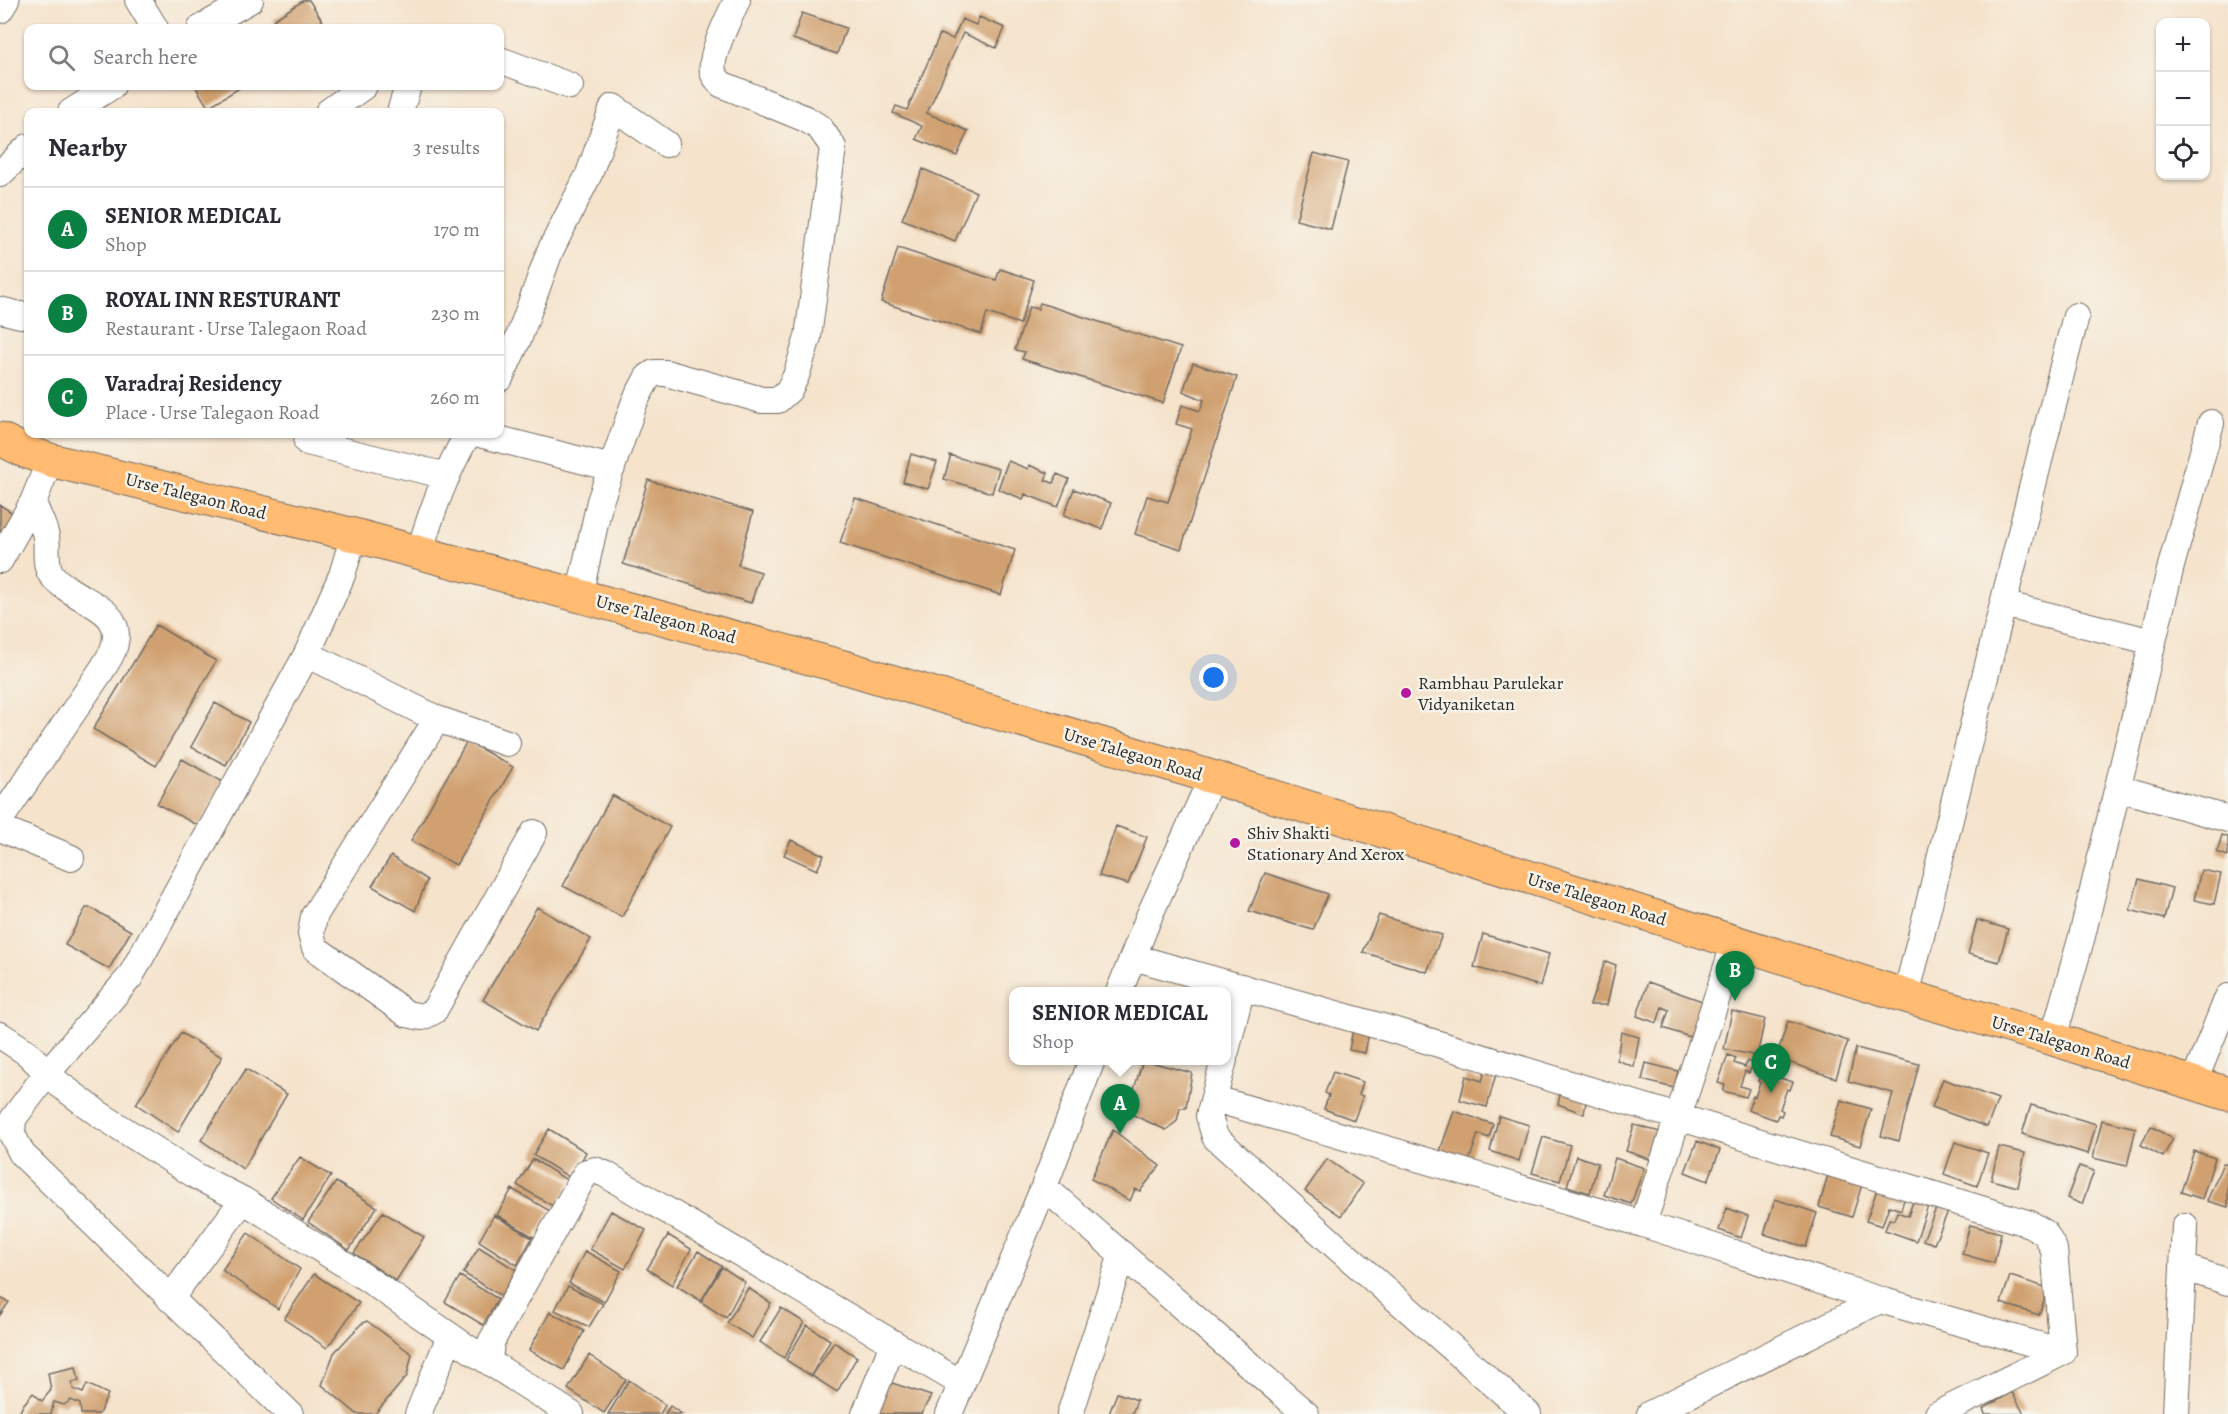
<!DOCTYPE html>
<html lang="en">
<head>
<meta charset="utf-8">
<style>
	:root { --surface:#fff; --page:#f2f2f3; --text:#2b2b33; --muted:#7c7c81; --line:#e1e1e2; --accent:#0b8043 }
	body { margin:0; font-family:Alegreya,serif; background:var(--page); color:var(--text) }
	.controls { position:absolute; right:18px; top:18px; display:grid; overflow:hidden; border-radius:12px; box-shadow:0 2px 4px #0004 }
	.controls button { width:54px; height:54px; display:grid; place-items:center; padding:0; border:0; border-bottom:2px solid var(--line); background:var(--surface); color:var(--text); font:30px sans-serif }
	.you { position:absolute; left:1214px; top:678px; width:21px; height:21px; margin:-15px; border:4px solid #fff; border-radius:50%; background:#1a73e8; box-shadow:0 0 0 9px #1a73e833 }
	.badge { display:grid; place-items:center; width:39px; height:39px; border-radius:50%; background:var(--accent); color:#fff; font-size:20px; font-weight:700 }
	.pin { position:absolute; translate:-50% -50px; filter:drop-shadow(0 2px 3px #0008) }
	.pin::after { content:''; position:absolute; top:32px; width:21px; height:18px; background:inherit; clip-path:polygon(0 0,100% 0,50% 100%) }
	.popup { position:absolute; left:1009px; top:987px; width:222px; height:78px; box-sizing:border-box; display:grid; place-content:center; border-radius:12px; background:var(--surface); filter:drop-shadow(0 2px 4px #0005); font-size:20px; white-space:nowrap; color:var(--muted) }
	.popup b { font-size:22px; color:var(--text) }
	.popup::after { content:''; position:absolute; left:50%; top:100%; margin-left:-12px; border:12px solid transparent; border-top-color:var(--surface) }
	.list { margin:0; padding:0; list-style:none }
	h2 { display:flex; justify-content:space-between; align-items:center; height:78px; margin:0; padding:0 24px; font-size:26px }
	h2 small { font-size:20px; font-weight:400; color:var(--muted) }
	.list li { display:grid; grid-template-columns:39px 1fr auto; gap:18px; align-items:center; box-sizing:border-box; height:84px; padding:0 24px; border-top:2px solid var(--line) }
	.list b { display:block; font-size:22px; white-space:nowrap }
	.list p { margin:0; font-size:20px; white-space:nowrap; color:var(--muted) }
	.list em { font-size:20px; font-style:normal; color:var(--muted) }
	.icon { flex:none; width:33px; height:33px; fill:none; stroke:currentColor; stroke-width:2; stroke-linecap:round; stroke-linejoin:round }
	.map { position:relative; flex:none; width:2228px; height:1414px; overflow:hidden }
	.search { position:absolute; background:var(--surface); box-shadow:0 2px 4px #0004; left:24px; top:24px; width:480px; height:66px; display:flex; align-items:center; gap:15px; box-sizing:border-box; padding:0 21px; border-radius:12px; color:var(--muted); font-size:22px }
	.panel { position:absolute; background:var(--surface); box-shadow:0 2px 4px #0004; left:24px; top:108px; width:480px; height:330px; border-radius:12px }
	.map>svg:first-child { display:block }
	.building { fill:#d0a06f }
	.lines { fill:none; stroke-linecap:round; stroke-linejoin:round }
	.minor-casing { stroke:#726b63; stroke-width:28 }
	.highway-casing { stroke:#726b63; stroke-width:35 }
	.minor { stroke:#fff; stroke-width:26 }
	.highway { stroke:#ffbb71; stroke-width:33 }
	.poi-dot { fill:#b5179e; stroke:#f7f3e8; stroke-width:2 }
	.labels { text-anchor:middle; stroke-width:5; stroke-linejoin:round; paint-order:stroke }
	.street-label { font-size:18px; fill:#2b2b2b; stroke:#f7f3e8 }
	.poi-label { font-size:18px; fill:#2b2b2b; stroke:#f7f3e8; text-anchor:start }
</style>
</head>
<body>
<div class="map">
<svg width="2228" height="1414" viewBox="0 0 2228 1414">
	<rect width="100%" height="100%" fill="#f7f3e8"/>
	<filter id="ink" filterUnits="userSpaceOnUse"><feTurbulence type="fractalNoise" baseFrequency=".0167" numOctaves="2"/><feDisplacementMap in="SourceGraphic" scale="12" xChannelSelector="R" yChannelSelector="G"/><feConvolveMatrix kernelMatrix="1 2 1 2 8 2 1 2 1" color-interpolation-filters="sRGB"/></filter>
	<filter id="wash" filterUnits="userSpaceOnUse"><feTurbulence type="fractalNoise" baseFrequency=".008" numOctaves="4" result="noise"/><feDisplacementMap in="SourceGraphic" scale="24" xChannelSelector="R" yChannelSelector="G"/><feGaussianBlur stdDeviation="1.35" result="paint"/><feColorMatrix in="noise" values="0 0 0 0 0 0 0 0 0 0 0 0 0 0 0 0 0 1.4 0 .05"/><feComposite in="paint" operator="in"/></filter>
	<g filter="url(#wash)">
		<rect width="100%" height="100%" fill="#f5e3cc"/>
		<g id="blocks">
			<path class="building" d="M304,0H309L327,28H279L273,20Z
				M802,13L846,28L837,54L793,39Z
				M979,17L1005,28L996,48L963,33L927,113L968,131L957,156L916,139L922,126L893,113L896,106L907,110L940,34L953,39L962,19L976,25Z
				M195,86H243L208,107Z
				M1314,153L1348,162L1331,229L1296,220Z
				M923,169L976,192L955,241L902,219Z
				M898,248L996,280L1000,269L1034,280L1020,324L987,313L981,334L881,302Z
				M1040,303L1181,348L1163,403L1022,359L1025,352L1015,350L1029,307L1038,309Z
				M1193,363L1237,377L1181,549L1135,534L1147,496L1168,502L1192,429L1176,424L1182,405L1200,411L1204,400L1183,391Z
				M911,454L937,462L928,489L903,482Z
				M949,455L999,469L992,493L944,479L950,458Z
				M1008,461L1028,469L1029,465L1048,473L1045,480L1053,483L1057,474L1069,479L1058,507L1025,494L1023,499L998,489Z
				M648,480L753,512L738,565L761,572L751,603L623,564Z
				M1074,489L1111,503L1102,529L1064,515Z
				M855,498L1015,550L1001,595L840,543Z
				M0,505L21,518L0,551Z
				M156,625L216,661L156,766L93,729Z
				M215,703L249,722L226,765L191,747Z
				M467,741L513,767L456,865L411,841Z
				M182,759L223,782L199,826L157,804Z
				M612,795L670,827L622,917L563,886Z
				M1116,826L1147,837L1128,884L1099,876Z
				M2222,835L2228,837V856L2217,852Z
				M791,840L824,855L817,870L784,855Z
				M391,856L427,880L415,911L372,886Z
				M2201,870L2221,874L2214,904L2194,900Z
				M1265,873L1328,894L1313,930L1249,911Z
				M2139,879L2172,888L2164,919L2130,910Z
				M537,907L591,939L536,1031L483,1000Z
				M86,908H91L131,931L109,969L65,945Z
				M1379,915L1442,935L1427,972L1363,952Z
				M1977,920L2008,929L1999,962L1968,954Z
				M1483,934L1549,954L1540,986L1474,967Z
				M1605,961L1616,965L1607,1005H1590Z
				M1648,982L1705,1002L1693,1038L1663,1028L1669,1010L1662,1007L1657,1023L1637,1016Z
				M1732,1011L1765,1019L1757,1056L1724,1049Z
				M1788,1021L1848,1041L1836,1078L1776,1058Z
				M1353,1029L1369,1032L1365,1053L1349,1050Z
				M1621,1032L1639,1037L1634,1067L1617,1060Z
				M181,1033L222,1057L178,1132L136,1104Z
				M1856,1048L1919,1064L1899,1141L1881,1136L1893,1093L1848,1081Z
				M1728,1055L1736,1058L1734,1063L1745,1067L1747,1061L1753,1064L1749,1073L1745,1071L1740,1086L1749,1089L1746,1097L1723,1091L1725,1085L1718,1083Z
				M1143,1060L1192,1073L1186,1108H1180L1177,1121L1166,1130L1127,1112Z
				M1646,1063L1678,1071L1674,1088L1642,1080Z
				M246,1069L287,1094L243,1169L201,1140Z
				M1485,1071L1496,1074L1487,1107L1460,1100L1466,1076L1482,1081Z
				M1333,1072L1363,1082L1359,1095L1363,1096L1354,1120L1324,1109L1329,1095L1325,1093Z
				M1761,1072L1793,1082L1790,1090L1787,1089L1780,1109L1783,1111L1781,1116L1778,1115L1776,1120L1748,1110L1753,1096L1755,1097L1760,1083L1758,1081Z
				M1943,1079L1998,1099L1987,1127L1932,1107Z
				M1561,1090L1587,1096L1584,1114L1558,1104Z
				M1841,1100L1871,1109L1860,1146L1830,1137Z
				M2031,1105L2096,1124L2088,1154L2022,1134Z
				M1454,1111L1493,1124L1489,1138L1478,1134L1469,1161L1440,1151Z
				M1499,1116L1529,1125L1519,1161L1490,1151Z
				M2102,1120L2136,1128L2127,1166L2093,1158Z
				M1634,1125L1664,1133L1655,1161L1626,1151Z
				M2151,1126L2173,1139L2163,1157L2141,1145Z
				M549,1129L586,1152L572,1179L533,1155Z
				M1113,1130L1160,1166L1140,1191L1135,1189L1130,1201L1091,1179Z
				M1543,1137L1570,1145L1560,1181L1532,1173Z
				M1697,1141L1720,1150L1708,1181L1685,1172Z
				M1955,1142L1988,1153L1977,1186L1944,1174Z
				M1999,1147L2025,1153L2018,1187L1991,1180Z
				M2194,1151L2215,1158L2202,1199L2181,1192Z
				M1576,1156L1598,1163L1590,1193L1567,1186Z
				M300,1157L331,1176L303,1220L271,1198Z
				M1615,1158L1644,1168L1631,1204L1604,1195Z
				M533,1159L570,1182L556,1208L517,1185Z
				M1327,1159L1363,1184L1341,1216L1305,1191Z
				M2223,1163L2228,1164V1207L2207,1201Z
				M2079,1166L2094,1171L2082,1204L2067,1198Z
				M1829,1171L1863,1181L1852,1217L1819,1207Z
				M336,1182L377,1207L349,1250L308,1222Z
				M1878,1187L1905,1196L1901,1210L1889,1206L1882,1226L1866,1221Z
				M512,1189L550,1211L535,1238L497,1215Z
				M1921,1193L1931,1197L1916,1241L1885,1230L1889,1219L1894,1220L1897,1212L1908,1216L1913,1202L1918,1204Z
				M1775,1199L1817,1213L1806,1247L1764,1234Z
				M1938,1204L1950,1207L1934,1244L1923,1240Z
				M1727,1208L1748,1216L1741,1238L1719,1230Z
				M611,1211L646,1230L625,1269L590,1249Z
				M383,1212L424,1237L396,1281L354,1253Z
				M494,1215L532,1238L517,1265L479,1241Z
				M1970,1225L2001,1233L1994,1263L1962,1254Z
				M248,1233L300,1269L278,1309L222,1270Z
				M668,1235L691,1249L672,1285L647,1269Z
				M479,1247L516,1270L501,1296L463,1273Z
				M585,1251L621,1271L604,1302L569,1283Z
				M698,1251L721,1266L701,1301L677,1286Z
				M722,1267L745,1282L726,1318L701,1302Z
				M314,1274L359,1303L327,1348L284,1319Z
				M460,1276L498,1299L483,1325L445,1302Z
				M2010,1276L2048,1288L2039,1315L2001,1303Z
				M568,1286L603,1304L589,1327L555,1310Z
				M748,1288L771,1303L752,1338L727,1323Z
				M0,1298L9,1302L0,1315Z
				M781,1308L804,1322L784,1358L760,1342Z
				M550,1312L584,1331L564,1370L529,1350Z
				M367,1321L412,1354L407,1376L375,1414H357L322,1385L334,1353L361,1324Z
				M807,1325L830,1340L811,1376L786,1360Z
				M834,1342L857,1357L837,1392L812,1376Z
				M589,1355L626,1380L604,1413L568,1389Z
				M76,1367L79,1381L72,1382L73,1389L83,1393L87,1384L108,1394L99,1414H81L80,1404L71,1400L64,1405L54,1402L51,1414H19L23,1405L33,1393L42,1401L51,1390L48,1373Z
				M629,1380L665,1405L660,1414H608Z
				M886,1381L931,1396L921,1414H873Z
				M2012,1392L2024,1414H1985L1983,1409Z
				M1117,1393L1137,1400L1132,1414H1109Z
				M670,1406L682,1414H665Z"/>
		</g>
	</g>
	<g filter="url(#ink)">
		<use href="#blocks" fill-opacity="0" stroke="#726b63" stroke-width="1.5"/>
		<g class="lines">
			<g class="minor-casing">
				<path id="minor" d="M138,0L155,28
					M0,10L6,0
					M201,28L250,0
					M500,60L570,86
					M71,112L112,86
					M328,112L364,86
					M400,112L408,86
					M0,174L28,147
					M0,310L20,315H28
					M500,378L519,337L550,251L589,174L613,107L666,144
					M479,434L612,468
					M307,442L447,476
					M419,553C432,511 446,471 468,434
					M0,560L33,502
					M579,596L600,501L635,401L648,377L654,373H666L762,400H778L789,390L796,376L808,337L833,147L820,128L806,119L721,84C719,81 714,76 713,72C709,55 730,16 737,0
					M2003,604L2153,642
					M307,654L437,719L507,743
					M437,719L314,916L311,934L315,948L407,1014L422,1017L434,1011L534,833
					M2118,788L2228,819
					M0,820L103,668C107,661 114,652 115,643C122,612 89,604 68,589C62,585 55,580 51,574C44,563 48,549 46,537C44,526 37,514 33,502L50,460
					M0,828L71,858
					M1133,957L1386,1028L2030,1224L2045,1233L2054,1249L2063,1352L1938,1414
					M1119,992L1150,914L1212,777
					M1906,996C1963,769 2017,542 2076,316
					M0,1035L26,1052L59,1084L99,1114L198,1177L243,1200L360,1274L475,1353L571,1414
					M2053,1039L2082,936L2171,566L2211,423
					M1226,1051L1242,987
					M1224,1060L1209,1116L1215,1137L1339,1249L1528,1414
					M2194,1082L2228,997
					M1215,1099L1643,1224L1880,1300L2063,1352
					M1044,1187L1306,1414
					M1643,1224L1735,942
					M2183,1267L2228,1282
					M170,1299L243,1200
					M489,1362L491,1342L580,1183L587,1172L595,1170L605,1174L961,1383
					M290,1414L22,1154L12,1134L13,1119L48,1072L130,977L307,654L342,575L354,535
					M418,1414L450,1336
					M865,1414L893,1344
					M949,1414L1044,1187L1092,1060
					M1070,1414L1122,1254
					M1650,1414L1880,1300
					M2176,1414L2185,1226"/>
			</g>
			<g class="highway-casing">
				<path id="highway" d="M0,439L27,452L50,460L354,535L847,668L1212,777L1906,996L2053,1039L2228,1094"/>
			</g>
			<use href="#minor" class="minor"/>
			<use href="#highway" class="highway"/>
		</g>
	</g>
	<g class="poi-dot">
		<circle cx="1406" cy="693" r="6"/>
		<circle cx="1235" cy="843" r="6"/>
	</g>
	<g class="labels">
		<g class="street-label">
			<text transform="translate(196 496) rotate(14)" y="6">Urse Talegaon Road</text>
			<text transform="translate(666 619) rotate(15)" y="6">Urse Talegaon Road</text>
			<text transform="translate(1133 754) rotate(17)" y="6">Urse Talegaon Road</text>
			<text transform="translate(1597 899) rotate(17)" y="6">Urse Talegaon Road</text>
			<text transform="translate(2061 1042) rotate(17)" y="6">Urse Talegaon Road</text>
		</g>
		<g class="poi-label">
			<text x="1418" y="689">Rambhau Parulekar<tspan x="1418" dy="21">Vidyaniketan</tspan></text>
			<text x="1247" y="839">Shiv Shakti<tspan x="1247" dy="21">Stationary And Xerox</tspan></text>
		</g>
	</g>
</svg>
<div class="controls">
<button>+</button>
<button>−</button>
<button><svg class="icon" aria-label="locate" viewBox="0 0 24 24"><circle cx="12" cy="12" r="6"/><path d="M12 2v4M12 18v4M2 12h4M18 12h4"/></svg></button>
</div>
<div class="you"></div>
<div class="pin badge" style="left:1120px;top:1134px">A</div>
<div class="popup"><b>SENIOR MEDICAL</b>Shop</div>
<div class="pin badge" style="left:1735px;top:1001px">B</div>
<div class="pin badge" style="left:1771px;top:1093px">C</div>
<div class="search"><svg class="icon" aria-label="search" viewBox="0 0 24 24"><circle cx="10" cy="10" r="6"/><path d="M15 15l6 6"/></svg>Search here</div>
<section class="panel">
<h2>Nearby<small>3 results</small></h2>
<ul class="list">
<li><span class="badge">A</span><div><b>SENIOR MEDICAL</b><p>Shop</p></div><em>170 m</em></li>
<li><span class="badge">B</span><div><b>ROYAL INN RESTURANT</b><p>Restaurant · Urse Talegaon Road</p></div><em>230 m</em></li>
<li><span class="badge">C</span><div><b>Varadraj Residency</b><p>Place · Urse Talegaon Road</p></div><em>260 m</em></li>
</ul>
</section>
</div>
</body>
</html>
